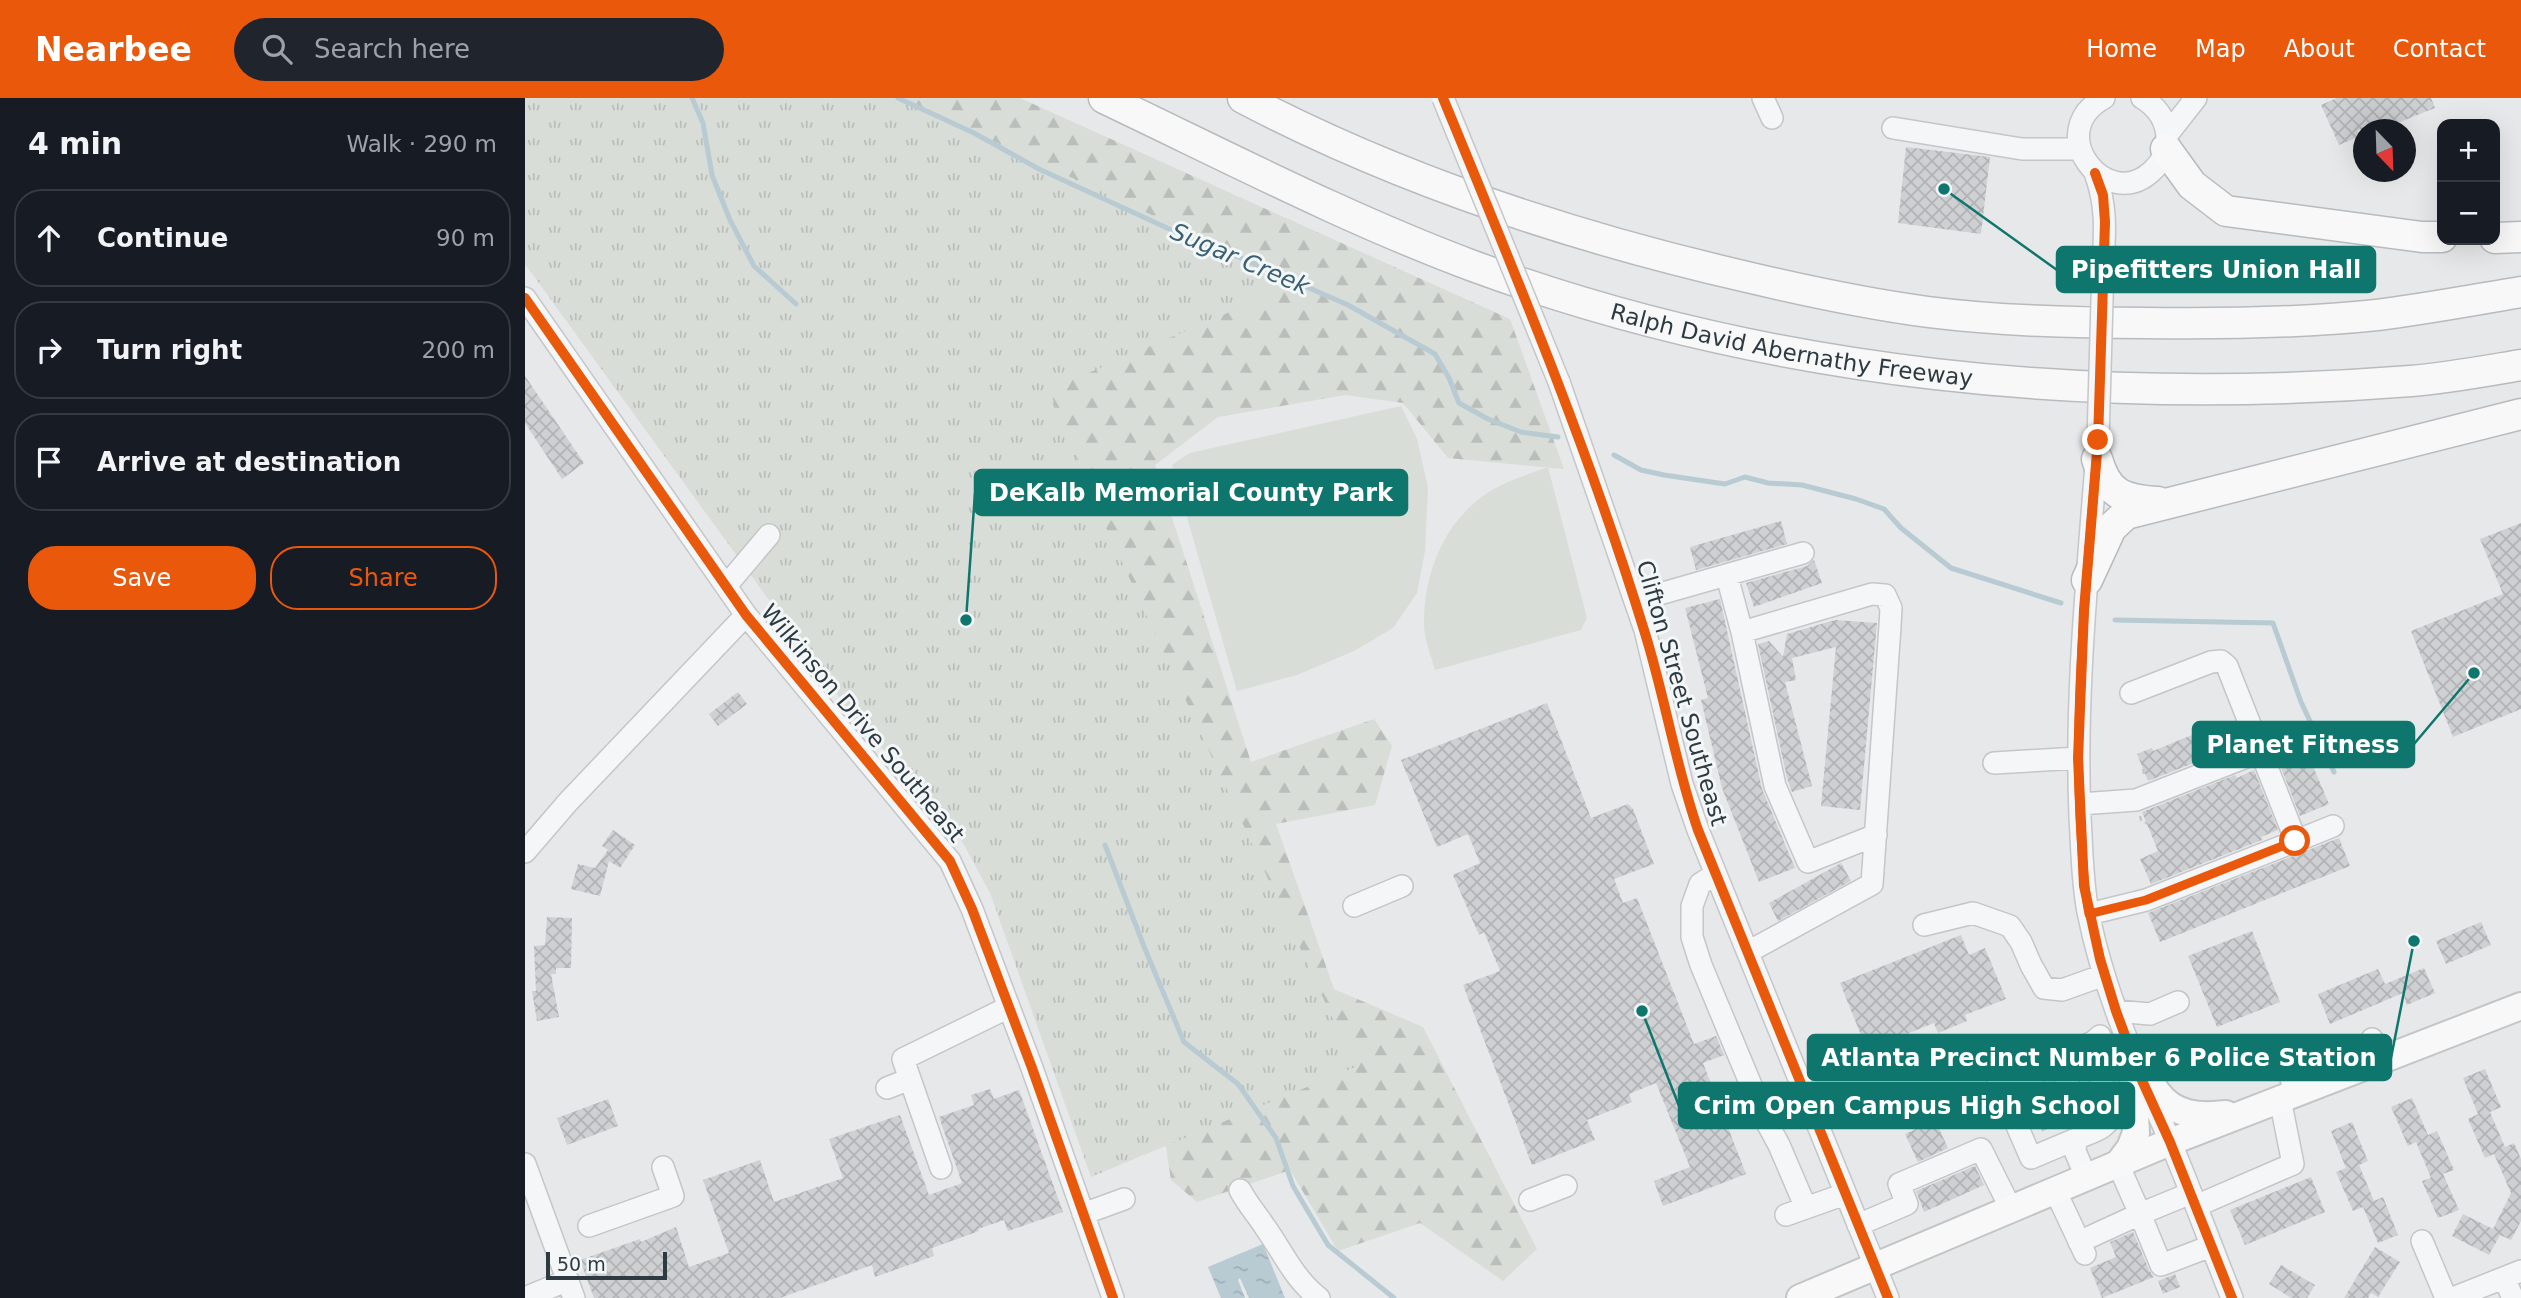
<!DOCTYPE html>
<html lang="en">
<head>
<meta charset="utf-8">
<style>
	:root { --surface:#171b24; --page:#20242c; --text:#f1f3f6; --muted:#9ea1a6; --line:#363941; --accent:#ea580c }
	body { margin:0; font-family:"DejaVu Sans",sans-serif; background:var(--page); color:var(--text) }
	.controls { position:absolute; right:21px; top:21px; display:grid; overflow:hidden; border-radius:14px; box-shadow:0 7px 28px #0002 }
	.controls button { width:63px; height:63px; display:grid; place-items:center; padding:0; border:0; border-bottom:2px solid var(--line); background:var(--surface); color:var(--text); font:35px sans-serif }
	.compass { position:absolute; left:1828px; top:21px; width:63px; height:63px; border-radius:50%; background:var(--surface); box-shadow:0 7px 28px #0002; rotate:157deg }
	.scale { position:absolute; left:21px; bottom:18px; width:121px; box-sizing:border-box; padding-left:7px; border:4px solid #2e3a42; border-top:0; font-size:19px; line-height:24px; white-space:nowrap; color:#2e3a42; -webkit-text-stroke:5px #f4f7f8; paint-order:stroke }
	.stop { position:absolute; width:21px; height:21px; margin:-16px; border:5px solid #ea580c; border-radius:50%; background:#fff }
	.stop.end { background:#ea580c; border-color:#fff; box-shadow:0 2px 7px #0008 }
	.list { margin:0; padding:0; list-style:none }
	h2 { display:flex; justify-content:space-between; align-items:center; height:91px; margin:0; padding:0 28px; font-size:30px }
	h2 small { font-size:23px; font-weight:400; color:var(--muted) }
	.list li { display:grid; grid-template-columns:46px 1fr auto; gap:21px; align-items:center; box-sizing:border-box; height:98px; margin:0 14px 14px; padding:0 14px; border:2px solid var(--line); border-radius:28px }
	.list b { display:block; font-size:26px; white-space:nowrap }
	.list em { font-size:23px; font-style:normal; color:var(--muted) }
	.actions { display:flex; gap:14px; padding:21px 28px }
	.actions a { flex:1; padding:16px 0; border:2px solid var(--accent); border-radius:28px; text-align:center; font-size:24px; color:var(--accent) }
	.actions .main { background:var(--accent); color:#fff }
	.icon { flex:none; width:38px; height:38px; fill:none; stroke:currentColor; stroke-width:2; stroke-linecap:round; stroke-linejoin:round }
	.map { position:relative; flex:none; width:1996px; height:1200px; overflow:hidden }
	header { display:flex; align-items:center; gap:42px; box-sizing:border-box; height:98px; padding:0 35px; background:var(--accent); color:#fff }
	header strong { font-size:33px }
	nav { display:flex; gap:38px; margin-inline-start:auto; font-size:24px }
	.search { width:490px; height:63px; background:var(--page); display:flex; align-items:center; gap:18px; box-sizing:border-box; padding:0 24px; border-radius:38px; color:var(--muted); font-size:26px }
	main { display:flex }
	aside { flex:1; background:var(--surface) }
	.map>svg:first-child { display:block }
	.green { fill:#d8ddd7 }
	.forest { fill:url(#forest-firs) }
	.park { fill:url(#park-tufts) }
	.water { fill:url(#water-ripples) }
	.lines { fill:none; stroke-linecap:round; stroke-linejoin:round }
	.stream { stroke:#b8cad2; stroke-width:5 }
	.building { fill:url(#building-cross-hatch) }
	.minor-tunnel { stroke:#c1c5c8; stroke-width:21; stroke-dasharray:21 10; stroke-linecap:butt }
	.minor-casing { stroke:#c4c6c8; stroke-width:24 }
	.major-casing { stroke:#c3c5c7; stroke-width:30 }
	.highway-casing { stroke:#b8bbbe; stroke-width:33 }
	.path { stroke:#c4c7c8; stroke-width:2.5; stroke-dasharray:5 5; stroke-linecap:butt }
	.minor { stroke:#f5f6f7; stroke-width:21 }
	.major { stroke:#f8f8f8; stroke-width:26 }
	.highway { stroke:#f8f8f8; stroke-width:30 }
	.minor-bridge-casing { stroke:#c4c6c8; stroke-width:24; stroke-linecap:butt }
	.minor-bridge { stroke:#f5f6f7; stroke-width:21 }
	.cycleway-casing { stroke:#f4f7f8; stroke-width:15 }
	.cycleway { stroke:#e8590c; stroke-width:10 }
	.route { stroke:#ea580c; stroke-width:9 }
	.labels { text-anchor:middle; stroke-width:6; stroke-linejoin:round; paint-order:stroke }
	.street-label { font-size:23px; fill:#2e3a42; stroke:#f4f7f8 }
	.water-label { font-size:24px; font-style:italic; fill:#3b6073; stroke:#f4f7f8 }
	.leader { fill:none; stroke:#0f766e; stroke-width:2.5 }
	.callout-dot { fill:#0f766e; stroke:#f4f7f8; stroke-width:2.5 }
	.callout { fill:#0f766e; stroke:#0f766e; stroke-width:2.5 }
	.callout-label { font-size:24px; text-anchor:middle; font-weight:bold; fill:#fff }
</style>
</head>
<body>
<header>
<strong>Nearbee</strong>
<div class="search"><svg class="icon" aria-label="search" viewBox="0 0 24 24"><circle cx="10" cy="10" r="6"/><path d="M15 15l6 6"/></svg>Search here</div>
<nav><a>Home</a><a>Map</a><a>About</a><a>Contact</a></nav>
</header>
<main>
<aside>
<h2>4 min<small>Walk · 290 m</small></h2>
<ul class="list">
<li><svg class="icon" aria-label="ahead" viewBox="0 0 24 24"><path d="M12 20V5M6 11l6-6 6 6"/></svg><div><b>Continue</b></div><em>90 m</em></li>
<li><svg class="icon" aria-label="right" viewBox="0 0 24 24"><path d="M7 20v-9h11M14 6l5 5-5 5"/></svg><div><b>Turn right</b></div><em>200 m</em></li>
<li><svg class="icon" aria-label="arrive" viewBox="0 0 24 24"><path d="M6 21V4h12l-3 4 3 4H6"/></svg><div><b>Arrive at destination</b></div></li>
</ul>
<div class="actions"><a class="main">Save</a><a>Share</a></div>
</aside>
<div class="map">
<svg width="1996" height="1200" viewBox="0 0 1996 1200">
	<defs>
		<pattern id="forest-firs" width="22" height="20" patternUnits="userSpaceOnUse" patternTransform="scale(1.75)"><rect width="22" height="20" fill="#d8ddd7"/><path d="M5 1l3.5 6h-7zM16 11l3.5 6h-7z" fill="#babeba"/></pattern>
		<pattern id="park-tufts" width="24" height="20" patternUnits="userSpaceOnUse" patternTransform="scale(1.75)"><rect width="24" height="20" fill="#d8ddd7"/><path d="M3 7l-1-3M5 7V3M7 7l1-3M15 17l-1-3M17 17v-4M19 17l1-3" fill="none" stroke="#babeba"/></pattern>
		<pattern id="water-ripples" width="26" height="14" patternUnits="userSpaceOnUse" patternTransform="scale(1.75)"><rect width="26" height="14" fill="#b8cad2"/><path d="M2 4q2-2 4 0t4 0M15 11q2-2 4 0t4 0" fill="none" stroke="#9eaeb6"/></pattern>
		<pattern id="building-cross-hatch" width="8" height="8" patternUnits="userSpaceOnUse" patternTransform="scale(1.75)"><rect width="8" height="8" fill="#ced0d2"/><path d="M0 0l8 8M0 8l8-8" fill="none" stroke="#b1b3b6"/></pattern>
	</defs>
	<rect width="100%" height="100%" fill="#e6e8ea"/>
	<path class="green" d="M876,308L892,341L903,390L900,453L892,495L868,530L829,553L772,577L712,593L647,367L665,355Z
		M1023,369L1062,520L1056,532L910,572C906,558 899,540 899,525C899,472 921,420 967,392C984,382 1005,376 1023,369Z"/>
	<path class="forest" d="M0,0H495L985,221L1039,371L923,360L878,305L820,297L693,319L630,367L726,664L849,621L867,648L850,707L751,726L809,891L898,929L1012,1151L978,1183L895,1125L813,1153L765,1072L672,1104L646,1082L636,1016L645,964L0,166Z"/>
	<path class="park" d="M0,0H377L772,185L524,292L578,423L830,969L566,1079L465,795L438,745L387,682L331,622L0,166Z"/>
	<path class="water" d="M738,1146L760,1200H724L715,1180L713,1182L720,1200H696L683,1169Z"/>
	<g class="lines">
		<path class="stream" d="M167,0L178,25L187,77L205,122L229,168L271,206
			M373,0L449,35L514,71L679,147L709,157L823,207L910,256L924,280L934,305L963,321L996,334L1033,339
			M1089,357L1116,372L1139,377L1200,386L1220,379L1243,385L1277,387L1331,401L1359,411L1376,430L1426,470L1536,505
			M1590,522L1748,525L1776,604L1809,674
			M580,747L620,851L659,944L713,986L751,1040L768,1088L803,1147L869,1200"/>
	</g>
	<path class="building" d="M1812,0H1906L1910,10L1855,32H1832L1835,38L1814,47L1796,7Z
		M1381,49L1465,59L1456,136L1373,125Z
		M0,278L59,365L37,381L0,325Z
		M1256,423L1262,446L1171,472L1165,449Z
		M1996,425V611L1928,639L1886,533L1978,496L1955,441Z
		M1289,462L1297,485L1229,509L1221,485L1282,468Z
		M1195,501L1237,691L1270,770L1234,784L1197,690L1176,602L1183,600L1160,510Z
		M1310,522L1352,525L1335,712L1296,708L1311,549L1267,560L1271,582L1260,584L1287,688L1267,694L1262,680L1233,546L1244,543L1258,559L1262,536Z
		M213,594L222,606L193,628L184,616Z
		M1022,605L1066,720L1103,706L1108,711L1129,766L1089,781L1098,805L1112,800L1169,946L1191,938L1199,957L1178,965L1221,1076L1138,1108L1129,1083L1165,1069L1131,985L1104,996L1107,1004L1062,1022L1070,1042L1007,1067L938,887L975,873L959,834L954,837L928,777L955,765L943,736L912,749L876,662Z
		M1691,627L1702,652L1623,683L1612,656L1627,650L1628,653Z
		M1777,642L1804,706L1775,718L1750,654Z
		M1729,672L1753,732L1736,739L1737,742L1626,786L1615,761L1633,753L1617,714L1710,677L1712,680Z
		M88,732L110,747L95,770L84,763L75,798L46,791L53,766L70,770L83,752L77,748Z
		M1814,740L1825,768L1635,844L1623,815Z
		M1316,765L1326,783L1253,823L1244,805Z
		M22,819L47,820L46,870H31V876H26L34,919L12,923L7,893H11L9,848L20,847Z
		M1956,824L1966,847L1921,866L1911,843Z
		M1727,833L1755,904L1692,929L1663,858Z
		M1436,837L1444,857L1460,850L1481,901L1440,917L1442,923L1413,935L1409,925L1342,952L1315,885Z
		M1899,870L1910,895L1882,907L1878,895L1805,926L1793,896L1853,871L1860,886Z
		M1960,971L1976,1009L1965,1014L1980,1049L1989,1045L1996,1061V1123L1986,1142L1975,1137L1964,1157L1927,1138L1938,1116L1968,1131L1986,1095L1969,1056L1960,1060L1943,1021L1953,1016L1938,980Z
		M465,991L469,1001L494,992L538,1114L483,1133L479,1122L453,1131L454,1133L407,1150L409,1158L350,1179L347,1167L255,1200H69L55,1162L115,1141L116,1144L151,1129L164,1169L204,1155L178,1082L235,1062L249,1104L318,1080L304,1041L375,1017L404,1097L437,1085L414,1019L449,1007L446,997Z
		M1887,1000L1903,1037L1912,1033L1929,1072L1918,1076L1934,1112L1913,1120L1897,1083L1906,1080L1891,1044L1883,1048L1866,1009Z
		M83,1001L93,1028L42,1047L32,1020Z
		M1410,1022L1423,1050L1393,1064L1380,1036Z
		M1827,1024L1843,1063L1834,1067L1849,1103L1858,1099L1873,1137L1853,1145L1838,1109L1828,1113L1811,1074L1821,1070L1806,1033Z
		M1450,1068L1459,1087L1399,1114L1391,1093Z
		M1786,1079L1800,1114L1720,1147L1705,1112Z
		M1608,1134L1624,1172L1629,1179L1577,1200L1565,1170L1591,1159L1585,1144Z
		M1850,1149L1875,1164L1853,1199L1846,1195L1843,1200H1819Z
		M1756,1167L1790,1187L1782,1200H1766L1744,1186Z
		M1650,1176L1655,1189L1638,1196L1633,1183Z"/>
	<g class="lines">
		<path class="minor-tunnel" d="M1565,990L1574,1012
			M1548,997L1557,1019
			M1518,1010L1528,1032"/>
		<g class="minor-casing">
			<path id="minor" d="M1238,0L1247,20
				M1579,0C1517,34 1582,116 1627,73C1636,65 1641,56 1642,45C1643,25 1634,10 1617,0
				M1368,30L1497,51H1555
				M1642,37L1671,0
				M1570,75C1582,108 1580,133 1578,167
				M0,200L221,517L425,763L447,811L507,970L588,1200
				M1034,284L1120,532L1157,686L1173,732L1363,1200
				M1571,366C1562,483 1550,601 1555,719C1557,751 1557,783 1563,814C1579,894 1612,968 1645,1043C1667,1095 1686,1148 1707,1200
				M1202,478L1217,534
				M201,488L244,437
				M1110,503L1278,455
				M1469,665L1553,660
				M1555,706L1611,702L1734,654
				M1771,743L1808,728
				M0,754L43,704L221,517
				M1191,776L1175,786L1167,808V839L1176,867L1241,1023L1254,1047L1281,1110
				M829,808L877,788
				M1564,816L1621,802L1771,743L1702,568L1696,563L1686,564L1606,595
				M1399,827L1448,815L1485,828L1496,844L1506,867L1519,890L1537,892L1579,877
				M1223,854L1347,786L1365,528L1366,510L1360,497L1347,496L1217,534L1250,688L1283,764L1351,737
				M1591,913L1625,916L1653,904
				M1847,941L1854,963
				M1756,952L1771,995
				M1531,960L1548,997
				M1501,972L1518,1010
				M362,990L385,981
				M1551,1041L1506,1060L1473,984L1568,944
				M0,1066L49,1200
				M416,1070L378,961L484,909
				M1561,1079L1550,1053L1551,1041C1565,1034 1583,1032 1587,1015L1566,951L1568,944L1575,938
				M715,1092C723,1107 731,1115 740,1129C758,1154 769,1181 794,1200
				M1530,1092L1560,1156
				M1666,1095L1615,1116L1636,1167L1686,1148
				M1005,1102L1041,1088
				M1671,1108L1768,1066L1755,1001
				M558,1116L599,1101
				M1261,1117L1320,1096
				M1333,1127L1382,1106L1374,1086L1456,1051L1486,1111
				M64,1128L148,1098L138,1069
				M1897,1143L1921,1200
				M1554,1144L1615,1116L1593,1066
				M1979,1180L1988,1200
				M0,1200L43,1182
				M1928,1200L1996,1173"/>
		</g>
		<g class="major-casing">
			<path id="major" d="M1607,958C1618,968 1623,982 1632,994C1649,1018 1675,1019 1701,1016
				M1593,1066L1605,1050L1611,1035L1607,958
				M1275,1200L1645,1044L1996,908"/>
		</g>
		<g class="highway-casing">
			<g id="highway">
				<path id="s1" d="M579,0C701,58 822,121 948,168C1247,278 1570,308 1886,283C1923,280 1960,273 1996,267"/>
				<path d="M718,0C876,83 1048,139 1222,179C1281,193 1342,206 1403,214C1475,223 1549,225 1621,225C1698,226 1776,225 1852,217C1900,211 1948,202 1996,194"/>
				<path d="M1641,51L1667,87L1701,113L1897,139H1917"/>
				<path d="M1970,140L1996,139"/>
				<path d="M1572,361C1582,396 1598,402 1633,404"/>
				<path d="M1562,482L1586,430L1601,416L1996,316"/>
			</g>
		</g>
		<path class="path" d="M1618,671L1620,680
			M1615,718L1617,725H1622"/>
		<use href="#minor" class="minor"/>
		<use href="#major" class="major"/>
		<use href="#highway" class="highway"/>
		<g class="minor-bridge-casing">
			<path id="minor-bridge" d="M918,0L1034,284
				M1573,342L1578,167"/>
		</g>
		<use href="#minor-bridge" class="minor-bridge"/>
		<g class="cycleway-casing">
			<path id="cycleway" d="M918,0C990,175 1063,350 1119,532C1140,598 1150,666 1173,732L1363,1200
				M1570,75L1578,97L1580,124L1573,342L1559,512L1553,660L1559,788L1575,861L1591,913L1615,978L1645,1044L1707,1200
				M0,200L221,517L425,763L447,811L507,970L588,1200"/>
		</g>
		<use href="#cycleway" class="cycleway"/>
	</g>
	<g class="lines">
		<path class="route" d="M1573,342C1563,468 1549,594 1555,720C1557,752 1558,784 1564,816L1621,802L1770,743"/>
	</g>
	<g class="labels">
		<g class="street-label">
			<text dy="8" stroke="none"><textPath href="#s1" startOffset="735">Ralph David Abernathy Freeway</textPath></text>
			<text transform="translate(1157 595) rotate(74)" y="8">Clifton Street Southeast</text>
			<text transform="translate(338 625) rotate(50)" y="8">Wilkinson Drive Southeast</text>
		</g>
		<g class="water-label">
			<text transform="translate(715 161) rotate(23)" y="8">Sugar Creek</text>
		</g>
	</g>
	<path class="leader" d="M1419 91L1532 172M441 522L450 395M1949 575L1889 646M1889 843L1866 960M1117 913L1154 1008"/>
	<g class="callout-dot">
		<circle cx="1419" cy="91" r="7"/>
		<circle cx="441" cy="522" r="7"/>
		<circle cx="1949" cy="575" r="7"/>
		<circle cx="1889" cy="843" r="7"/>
		<circle cx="1117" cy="913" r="7"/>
	</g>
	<g class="callout">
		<rect x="1532" y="149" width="318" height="45" rx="7"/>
		<rect x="450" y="372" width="432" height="45" rx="7"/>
		<rect x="1668" y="624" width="221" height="45" rx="7"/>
		<rect x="1283" y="937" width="583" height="45" rx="7"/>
		<rect x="1154" y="985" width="455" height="45" rx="7"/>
	</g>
	<g class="callout-label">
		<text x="1691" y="180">Pipefitters Union Hall</text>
		<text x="666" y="403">DeKalb Memorial County Park</text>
		<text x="1778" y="655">Planet Fitness</text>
		<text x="1574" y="968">Atlanta Precinct Number 6 Police Station</text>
		<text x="1382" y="1016">Crim Open Campus High School</text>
	</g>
</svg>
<div class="controls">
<button>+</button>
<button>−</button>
</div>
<svg class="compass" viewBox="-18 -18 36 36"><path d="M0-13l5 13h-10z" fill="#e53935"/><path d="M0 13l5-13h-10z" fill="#9ea1a6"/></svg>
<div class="scale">50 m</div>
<div class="stop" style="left:1770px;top:743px"></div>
<div class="stop end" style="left:1573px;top:342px"></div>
</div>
</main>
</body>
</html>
